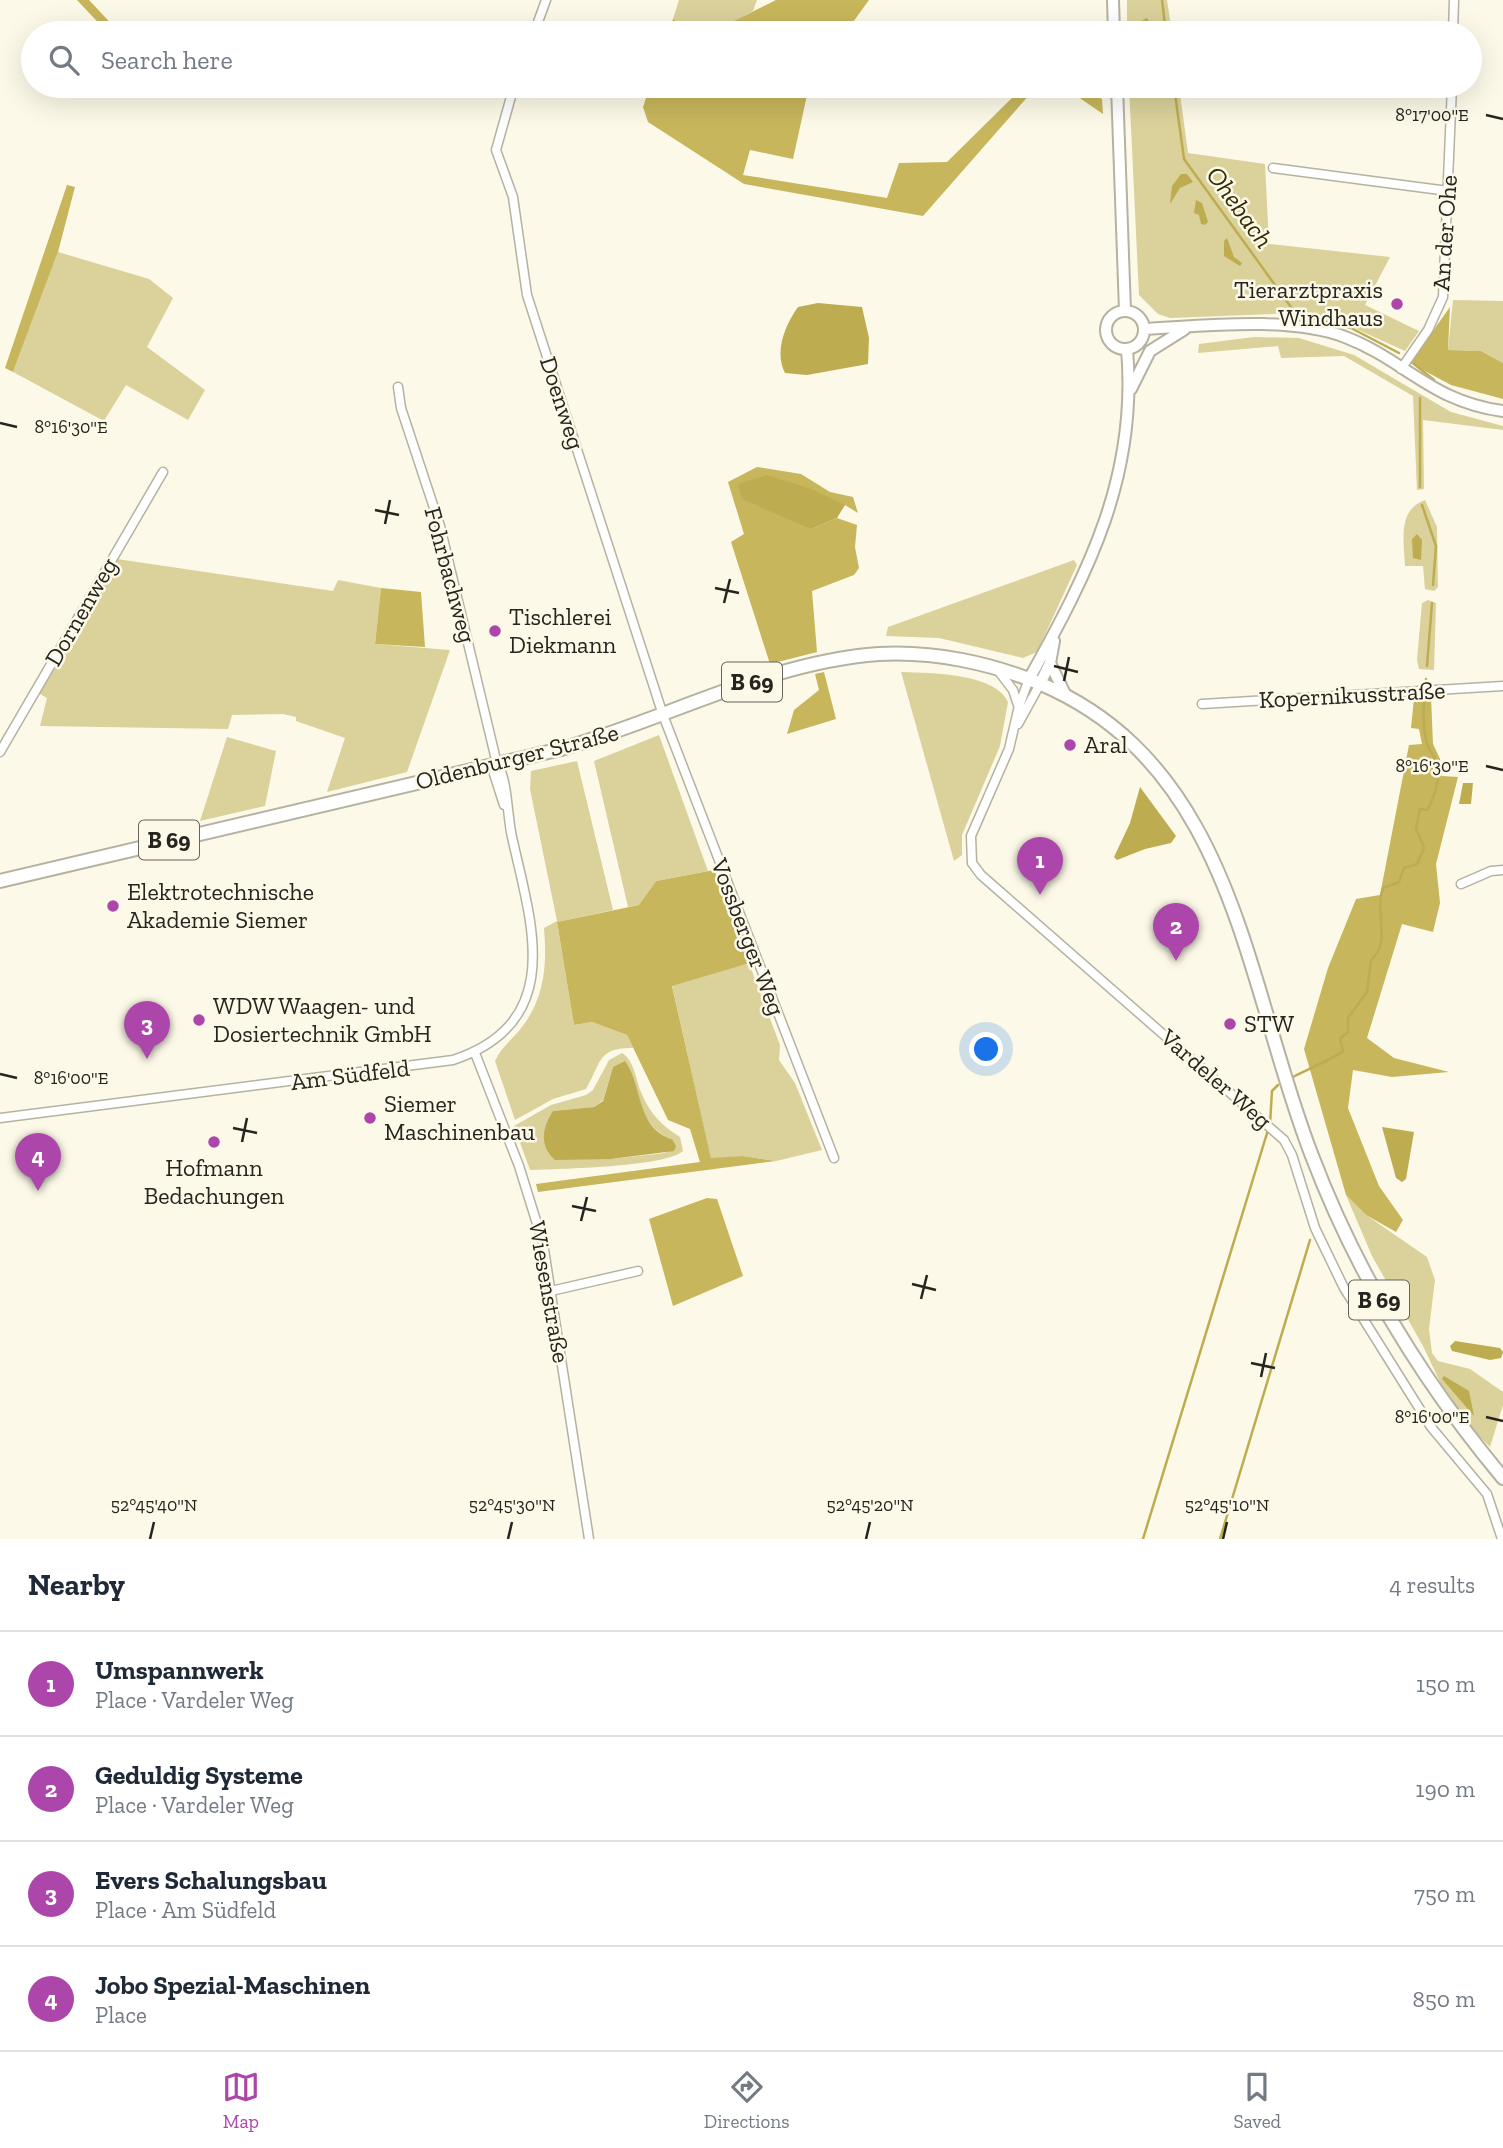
<!DOCTYPE html>
<html lang="en">
<head>
<meta charset="utf-8">
<style>
	:root { --surface:#fff; --page:#f2f2f3; --text:#1f2937; --muted:#747a83; --line:#e0e1e3; --accent:#ac46aa }
	body { margin:0; font-family:"Zilla Slab",serif; background:var(--page); color:var(--text) }
	.you { position:absolute; left:987px; top:1050px; width:24px; height:24px; margin:-18px; border:5px solid #fff; border-radius:50%; background:#1a73e8; box-shadow:0 0 0 10px #1a73e833 }
	.badge { display:grid; place-items:center; width:46px; height:46px; border-radius:50%; background:var(--accent); color:#fff; font-size:23px; font-weight:700 }
	.pin { position:absolute; translate:-50% -58px; filter:drop-shadow(0 2px 4px #0008) }
	.pin::after { content:''; position:absolute; top:37px; width:24px; height:21px; background:inherit; clip-path:polygon(0 0,100% 0,50% 100%) }
	.list { margin:0; padding:0; list-style:none }
	h2 { display:flex; justify-content:space-between; align-items:center; height:91px; margin:0; padding:0 28px; font-size:30px }
	h2 small { font-size:23px; font-weight:400; color:var(--muted) }
	.list li { display:grid; grid-template-columns:46px 1fr auto; gap:21px; align-items:center; box-sizing:border-box; height:105px; padding:0 28px; border-top:2px solid var(--line) }
	.list b { display:block; font-size:26px; white-space:nowrap }
	.list p { margin:0; font-size:23px; white-space:nowrap; color:var(--muted) }
	.list em { font-size:23px; font-style:normal; color:var(--muted) }
	.icon { flex:none; width:38px; height:38px; fill:none; stroke:currentColor; stroke-width:2; stroke-linecap:round; stroke-linejoin:round }
	.map { position:relative; flex:none; width:1503px; height:1539px; overflow:hidden }
	.search { position:absolute; background:var(--surface); box-shadow:0 7px 28px #0002; left:21px; right:21px; top:21px; height:77px; display:flex; align-items:center; gap:18px; box-sizing:border-box; padding:0 24px; border-radius:38px; color:var(--muted); font-size:26px }
	.sheet { height:511px; background:var(--surface) }
	nav { display:flex; justify-content:space-around; align-items:center; box-sizing:border-box; height:98px; border-top:2px solid var(--line); background:var(--surface); font-size:19px; color:var(--muted) }
	nav a { display:grid; justify-items:center; gap:4px }
	nav .on { color:var(--accent) }
	.map>svg:first-child { display:block }
	.green { fill:#dad19b; fill-rule:evenodd }
	.forest { fill:#c7b65b }
	.water { fill:#bdac50 }
	.lines { fill:none; stroke-linecap:round; stroke-linejoin:round }
	.stream { stroke:#bdac50; stroke-width:2.5 }
	.street-casing { stroke:#b5b2a2; stroke-width:11 }
	.secondary-casing { stroke:#b5b2a2; stroke-width:14 }
	.primary-casing { stroke:#b5b2a2; stroke-width:16 }
	.street { stroke:#fff; stroke-width:8 }
	.secondary { stroke:#fff; stroke-width:10 }
	.primary { stroke:#fff; stroke-width:12 }
	.ticks { fill:none; stroke:#26241e; stroke-width:2.5 }
	.poi-dot { fill:#ac46aa; stroke:#fcf9e8; stroke-width:2.5 }
	.labels { text-anchor:middle; stroke-width:5; stroke-linejoin:round; paint-order:stroke }
	.shield { fill:#fcf9e8; stroke:#66645b; stroke-width:2 }
	.shield-label { font-size:23px; font-weight:bold; fill:#26241e }
	.street-label { font-size:24px; fill:#26241e; stroke:#fcf9e8 }
	.poi-label { font-size:24px; fill:#26241e; stroke:#fcf9e8; text-anchor:start }
	.water-label { font-size:26px; font-style:italic; fill:#322b02; stroke:#fcf9e8 }
	.ticks-label { font-size:18px; text-anchor:middle; fill:#26241e; stroke:#fcf9e8; stroke-width:5; stroke-linejoin:round; paint-order:stroke }
</style>
</head>
<body>
<div class="map">
<svg width="1503" height="1539" viewBox="0 0 1503 1539">
	<rect width="100%" height="100%" fill="#fcf9e8"/>
	<path class="green" d="M679,0H757L753,11C715,31 713,43 673,19Z
		M1127,0H1167L1172,33H1155L1150,22L1136,28L1138,33H1127Z
		M1129,86H1179L1188,153L1265,164L1269,244L1390,257L1365,305L1419,331L1405,351L1343,323L1299,313L1170,318L1158,314L1139,295Z
		M58,252L149,279L173,298L147,347L205,390L188,420L126,385L104,421L13,372Z
		M1453,300L1503,301V363L1481,351L1448,350Z
		M1254,337L1299,338L1354,355L1451,412L1503,426V430L1423,420L1424,489L1417,490L1413,396L1344,356L1281,358L1278,346L1198,353L1199,344Z
		M1425,500L1437,527L1438,587L1434,591L1425,589L1423,566H1405C1404,541 1397,510 1425,500Z
		M117,559L333,591L338,580L381,588L375,644L450,650L407,772L327,792L345,738L296,721V717L283,714L232,715L228,729L40,726L47,698L38,693Z
		M1074,560L1077,565L1037,652L1023,658L939,638L886,636L888,627Z
		M1428,600L1436,603L1434,670L1419,669L1417,660L1422,603Z
		M901,672C930,673 995,673 1008,702L1000,746L962,835V855L954,861Z
		M659,735L708,871L656,881L639,905L628,907L594,761Z
		M227,737L276,751L265,806L200,821Z
		M577,761L613,910L557,922L574,1025L592,1022L627,1035L633,1048C598,1047 601,1063 586,1089L553,1099L515,1120L495,1061C501,1047 513,1039 522,1027C545,997 547,964 544,928L557,921L530,789L531,771Z
		M749,963L780,1045L779,1060L795,1083L822,1150L776,1161L743,1156L711,1159L672,985Z
		M622,1053C634,1060 636,1080 641,1092C649,1113 662,1126 680,1137L683,1151C666,1167 558,1169 530,1170L514,1126L551,1105L586,1095L593,1090L609,1060ZM613,1067L629,1068C636,1094 643,1130 672,1139L665,1153L611,1159H585L553,1111L594,1107L603,1100Z
		M1346,1195L1366,1215L1427,1257L1435,1280L1429,1329L1432,1353L1438,1361L1470,1369L1503,1392V1405L1490,1447L1474,1431L1441,1384L1423,1346L1372,1256Z"/>
	<path class="forest" d="M77,0H89L120,33H108Z
		M776,0H869L845,33H710Z
		M673,19L697,33H668Z
		M650,86H809L793,159L750,150L743,175L887,198L899,163L947,162L1024,86H1037L923,216L744,184L648,122L643,107Z
		M1062,86H1080L1102,99L1103,114Z
		M67,185L75,187L58,252L13,372L5,368Z
		M1450,307L1448,350L1481,351L1503,363V399L1451,385L1410,363Z
		M757,467L801,474L830,492L853,497L858,513L845,505L811,529L837,518L857,525L855,547L859,568L854,575L812,591L817,652L770,664L731,542L744,534L728,482Z
		M381,588L421,592L425,647L375,644Z
		M824,672L836,719L787,734L794,710L819,690L815,674Z
		M1431,697L1433,744L1440,759L1442,776L1458,777L1436,864L1440,903L1433,932L1402,924L1367,1038L1394,1058L1449,1072L1392,1077L1353,1070L1348,1108L1379,1186L1403,1220L1396,1232L1366,1215L1346,1195L1304,1049L1328,968L1356,899L1380,895L1409,745L1422,744L1419,729L1411,728L1414,699Z
		M714,870L753,962L672,986L711,1158L743,1156L776,1161L538,1192L536,1184L700,1162L690,1129L668,1120L627,1035L592,1022L574,1025L557,922L639,905L656,881Z
		M707,1198L717,1199L743,1276L673,1306L649,1219Z"/>
	<path class="water" d="M1147,18L1155,33H1138L1137,23Z
		M1181,174H1187L1193,182L1180,188L1170,204L1172,186Z
		M1196,200L1202,203L1208,222L1205,225L1201,224L1199,215L1194,213Z
		M1227,238L1234,257L1242,263L1240,266L1224,256V241Z
		M818,303L862,307L869,338L868,364L807,375L785,373C774,352 785,325 798,307Z
		M767,475L811,489L845,505L837,518L811,529L742,499L738,484Z
		M1417,534L1422,540L1421,560L1413,558L1412,539Z
		M1463,783H1473L1471,804H1459Z
		M1140,787L1176,836L1171,843L1145,849L1117,860L1114,857L1130,823Z
		M625,1061C643,1086 636,1128 672,1139L676,1146L674,1151L611,1159L555,1160C539,1146 542,1128 553,1111L594,1107L603,1101L613,1067Z
		M1382,1127L1414,1132L1406,1179L1402,1182L1396,1178Z
		M1455,1341L1500,1348L1503,1352L1501,1358L1490,1360L1452,1351L1450,1346Z
		M1444,1376L1469,1391L1474,1416L1442,1379Z"/>
	<g class="lines">
		<path class="stream" d="M1162,0L1166,33
			M1174,86L1184,159L1296,314L1351,328L1399,353
			M1414,364L1434,380
			M1420,398V487
			M1422,505L1436,546L1433,585
			M1427,666L1432,603
			M1426,681V679
			M1293,1077C1304,1071 1337,1057 1343,1051L1340,1039L1348,1032V1018L1367,992L1371,960C1392,942 1374,913 1383,888L1399,882L1404,868L1417,864L1424,848L1416,828L1420,809L1427,810C1434,798 1442,776 1437,763C1435,756 1429,751 1427,743C1423,729 1423,715 1424,700
			M1270,1124L1272,1091L1278,1085
			M1143,1539L1268,1130
			M1220,1539L1310,1240"/>
		<g class="street-casing">
			<path id="street" d="M534,33L546,0
				M1453,33L1454,0
				M514,86L496,150L513,197L527,295L663,715L834,1158
				M1273,168L1448,191
				M1401,369L1428,330L1443,297L1452,86
				M997,669L1013,690L1018,705
				M1029,679L1019,706L1009,749L971,836L972,863L981,875L1284,1140L1292,1155L1315,1228L1344,1288L1431,1427L1487,1494L1502,1539
				M1202,704L1503,686
				M1018,724L1040,684
				M0,752L163,472
				M497,764L494,774L504,805
				M1461,884L1491,871L1503,870
				M475,1053L519,1166L543,1243L589,1539
				M0,1118L453,1060C567,1022 531,923 512,837C507,816 508,779 497,764L440,526L401,408L398,387
				M551,1291L638,1271"/>
		</g>
		<g class="secondary-casing">
			<path id="secondary" d="M1113,0L1114,33
				M1117,86L1125,311
				M1106 330a19 19 0 1 1 38 0a19 19 0 1 1-38 0Z
				M1144,329C1204,326 1290,316 1345,337C1405,360 1432,402 1503,411
				M1131,389L1150,351L1185,329
				M1050,663L1066,696
				M1029,679C1089,571 1138,476 1127,349
				M1040,684L1050,663L1054,641"/>
		</g>
		<g class="primary-casing">
			<path id="primary" d="M0,881L561,749C667,719 768,662 879,654C934,651 991,663 1041,684C1235,767 1245,984 1312,1156C1357,1274 1422,1381 1503,1478"/>
		</g>
		<use href="#street" class="street"/>
		<use href="#secondary" class="secondary"/>
		<use href="#primary" class="primary"/>
	</g>
	<path class="ticks" d="M1486,115L1503,119M0,423L17,427M375,510L399,515M385,524L390,500M715,588L739,593M724,603L730,579M1054,666L1078,672M1064,681L1069,657M1486,766L1503,770M0,1074L17,1078M233,1128L257,1133M242,1142L247,1118M572,1206L596,1211M581,1221L587,1197M912,1284L936,1290M921,1299L927,1275M1251,1363L1275,1368M1261,1377L1266,1353M1486,1417L1503,1421M150,1539L154,1522M508,1539L512,1522M866,1539L870,1522M1223,1539L1227,1522"/>
	<g class="poi-dot">
		<circle cx="1397" cy="304" r="7"/>
		<circle cx="495" cy="631" r="7"/>
		<circle cx="1070" cy="745" r="7"/>
		<circle cx="113" cy="906" r="7"/>
		<circle cx="199" cy="1020" r="7"/>
		<circle cx="1230" cy="1024" r="7"/>
		<circle cx="370" cy="1118" r="7"/>
		<circle cx="214" cy="1142" r="7"/>
	</g>
	<g class="labels">
		<g class="shield">
			<rect x="722" y="662.5" width="60" height="39" rx="5"/>
			<rect x="139" y="820.5" width="60" height="39" rx="5"/>
			<rect x="1349" y="1280.5" width="60" height="39" rx="5"/>
		</g>
		<g class="shield-label">
			<text x="752" y="690">B 69</text>
			<text x="169" y="848">B 69</text>
			<text x="1379" y="1308">B 69</text>
		</g>
		<g class="street-label">
			<text transform="translate(1445 233) rotate(-86)" y="8">An der Ohe</text>
			<text transform="translate(562 403) rotate(72)" y="8">Doenweg</text>
			<text transform="translate(450 575) rotate(75)" y="8">Fohrbachweg</text>
			<text transform="translate(81 612) rotate(-60)" y="8">Dornenweg</text>
			<text transform="translate(1352 695) rotate(-3)" y="8">Kopernikusstraße</text>
			<text transform="translate(517 757) rotate(-14)" y="8">Oldenburger Straße</text>
			<text transform="translate(748 937) rotate(69)" y="8">Vossberger Weg</text>
			<text transform="translate(350 1075) rotate(-7)" y="8">Am Südfeld</text>
			<text transform="translate(1216 1079) rotate(41)" y="8">Vardeler Weg</text>
			<text transform="translate(549 1292) rotate(80)" y="8">Wiesenstraße</text>
		</g>
		<g class="poi-label">
			<text x="1383" y="298" text-anchor="end">Tierarztpraxis<tspan x="1383" dy="28">Windhaus</tspan></text>
			<text x="509" y="625">Tischlerei<tspan x="509" dy="28">Diekmann</tspan></text>
			<text x="1084" y="753">Aral</text>
			<text x="127" y="900">Elektrotechnische<tspan x="127" dy="28">Akademie Siemer</tspan></text>
			<text x="213" y="1014">WDW Waagen- und<tspan x="213" dy="28">Dosiertechnik GmbH</tspan></text>
			<text x="1244" y="1032">STW</text>
			<text x="384" y="1112">Siemer<tspan x="384" dy="28">Maschinenbau</tspan></text>
			<text x="214" y="1176" text-anchor="middle">Hofmann<tspan x="214" dy="28">Bedachungen</tspan></text>
		</g>
		<g class="water-label">
			<text transform="translate(1240 207) rotate(54)" y="9">Ohebach</text>
		</g>
	</g>
	<g class="ticks-label">
		<text x="1432" y="121">8°17'00"E</text>
		<text x="71" y="433">8°16'30"E</text>
		<text x="1432" y="772">8°16'30"E</text>
		<text x="71" y="1084">8°16'00"E</text>
		<text x="1432" y="1423">8°16'00"E</text>
		<text x="154" y="1511">52°45'40"N</text>
		<text x="512" y="1511">52°45'30"N</text>
		<text x="870" y="1511">52°45'20"N</text>
		<text x="1227" y="1511">52°45'10"N</text>
	</g>
</svg>
<div class="you"></div>
<div class="pin badge" style="left:1040px;top:895px">1</div>
<div class="pin badge" style="left:1176px;top:961px">2</div>
<div class="pin badge" style="left:147px;top:1059px">3</div>
<div class="pin badge" style="left:38px;top:1191px">4</div>
<div class="search"><svg class="icon" aria-label="search" viewBox="0 0 24 24"><circle cx="10" cy="10" r="6"/><path d="M15 15l6 6"/></svg>Search here</div>
</div>
<section class="sheet">
<h2>Nearby<small>4 results</small></h2>
<ul class="list">
<li><span class="badge">1</span><div><b>Umspannwerk</b><p>Place · Vardeler Weg</p></div><em>150 m</em></li>
<li><span class="badge">2</span><div><b>Geduldig Systeme</b><p>Place · Vardeler Weg</p></div><em>190 m</em></li>
<li><span class="badge">3</span><div><b>Evers Schalungsbau</b><p>Place · Am Südfeld</p></div><em>750 m</em></li>
<li><span class="badge">4</span><div><b>Jobo Spezial-Maschinen</b><p>Place</p></div><em>850 m</em></li>
</ul>
</section>
<nav>
<a class="on"><svg class="icon" aria-label="map" viewBox="0 0 24 24"><path d="M3 6l6-2 6 2 6-2v14l-6 2-6-2-6 2zM9 4v14M15 6v14"/></svg>Map</a>
<a><svg class="icon" aria-label="directions" viewBox="0 0 24 24"><path d="M12 3l9 9-9 9-9-9zM9 14v-3h6M13 9l2 2-2 2"/></svg>Directions</a>
<a><svg class="icon" aria-label="saved" viewBox="0 0 24 24"><path d="M7 4h10v16l-5-4-5 4z"/></svg>Saved</a>
</nav>
</body>
</html>
